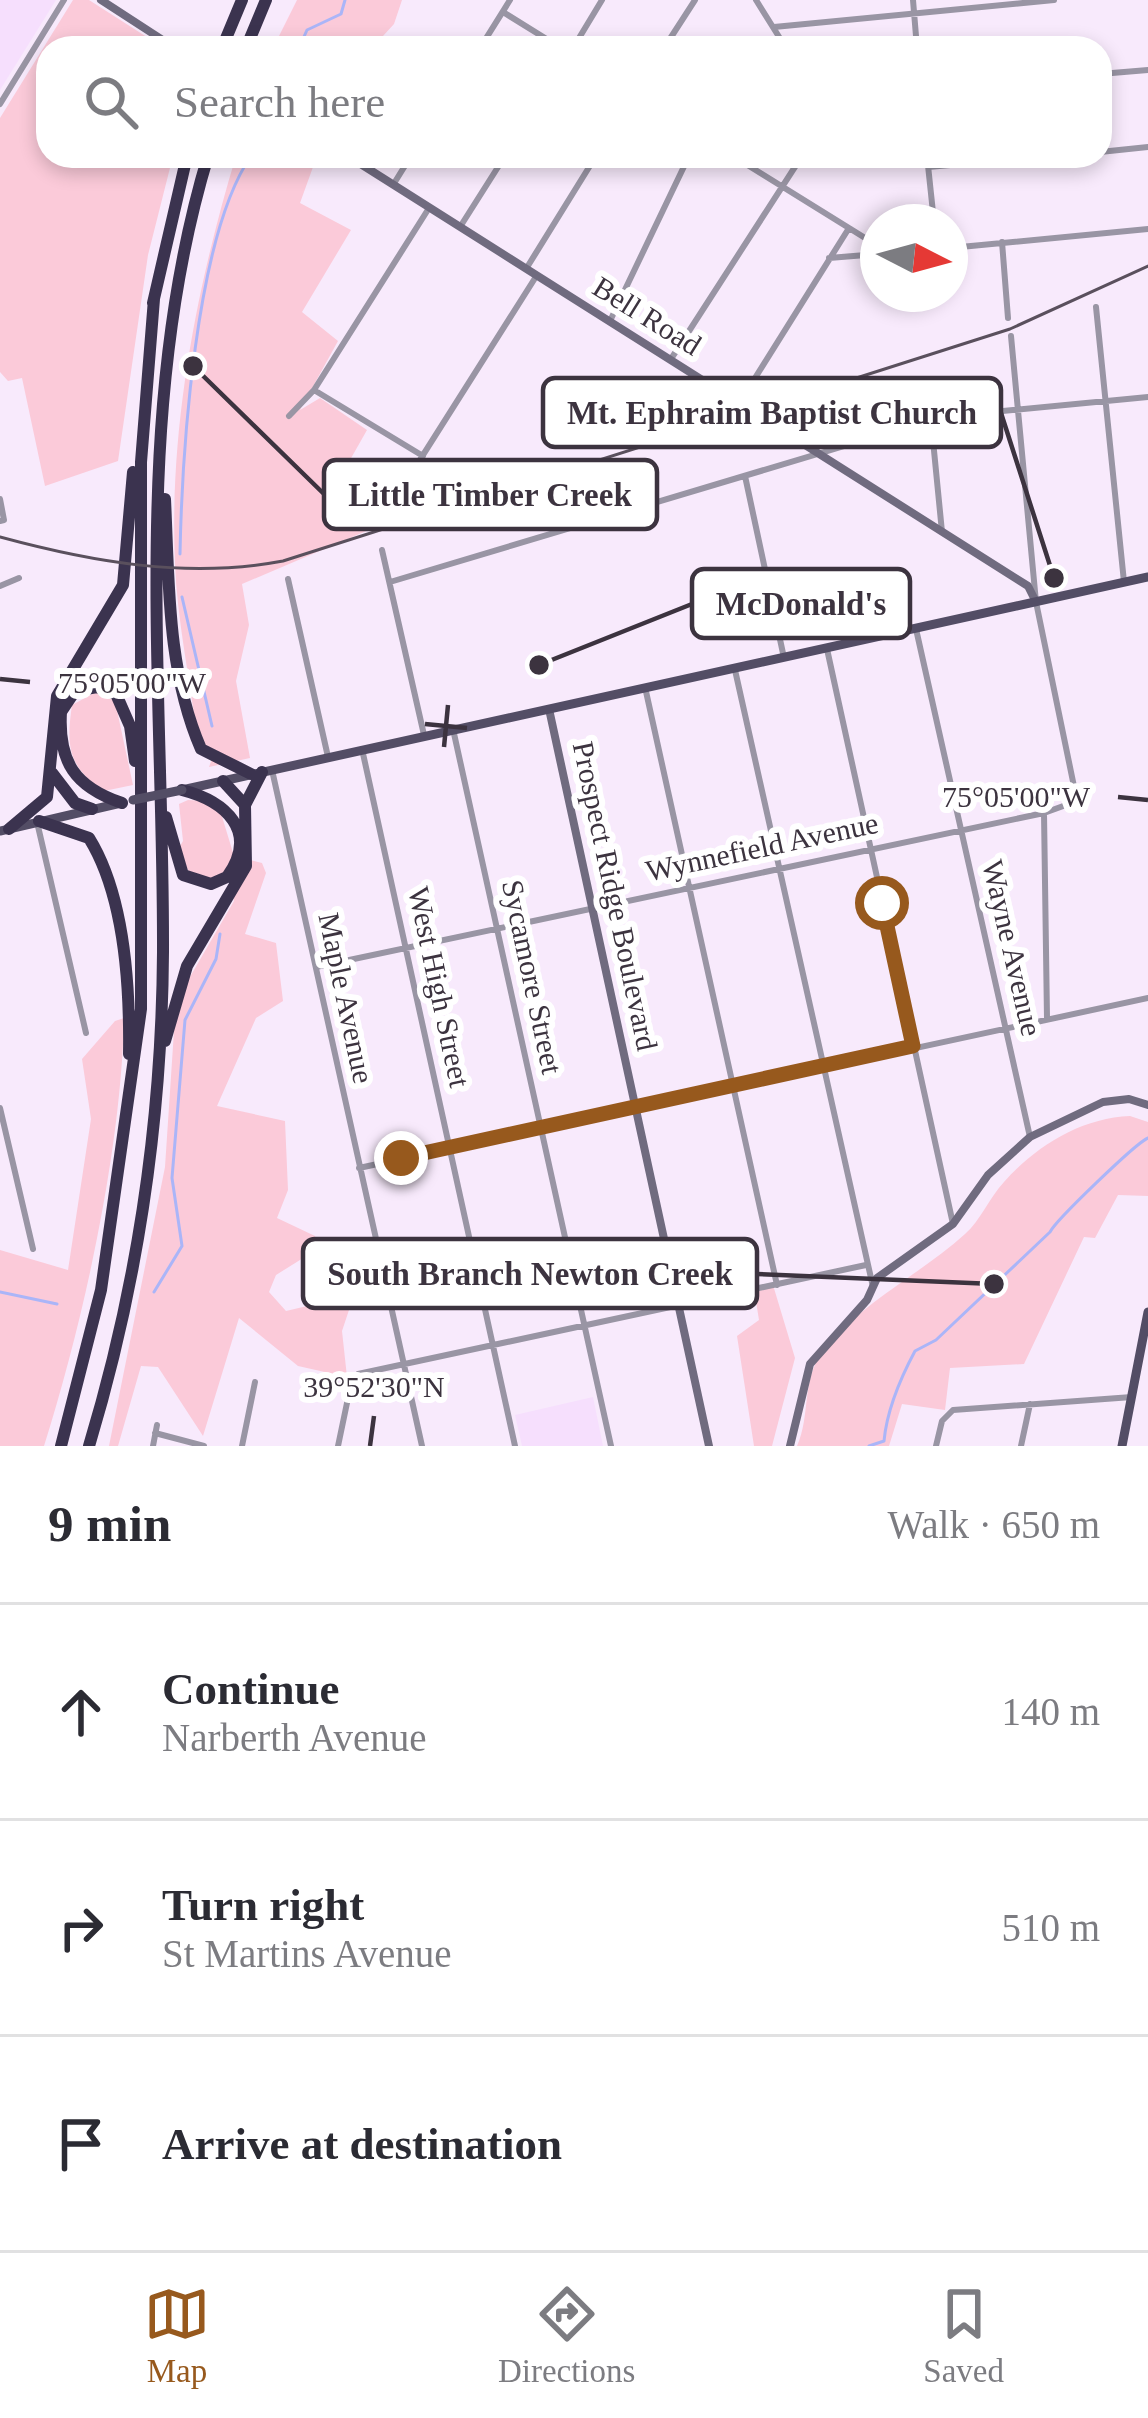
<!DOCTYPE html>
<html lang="en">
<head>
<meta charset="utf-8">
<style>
	:root { --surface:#fff; --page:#f7f7f7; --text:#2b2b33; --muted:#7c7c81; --line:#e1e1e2; --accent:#97591d }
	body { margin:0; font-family:Georgia,serif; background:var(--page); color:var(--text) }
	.compass { position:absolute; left:860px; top:204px; width:108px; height:108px; border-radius:50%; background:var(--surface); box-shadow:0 6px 18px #0003; rotate:96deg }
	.stop { position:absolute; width:36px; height:36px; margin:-27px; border:9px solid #97591d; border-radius:50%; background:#fff }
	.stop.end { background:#97591d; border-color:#fff; box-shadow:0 3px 12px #0008 }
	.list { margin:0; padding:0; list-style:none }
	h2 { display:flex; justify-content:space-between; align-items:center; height:156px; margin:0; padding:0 48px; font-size:51px }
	h2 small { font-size:39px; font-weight:400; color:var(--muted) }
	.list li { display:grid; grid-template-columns:78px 1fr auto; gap:36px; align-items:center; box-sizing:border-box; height:216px; padding:0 48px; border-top:3px solid var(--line) }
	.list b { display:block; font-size:45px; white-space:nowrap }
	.list p { margin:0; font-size:39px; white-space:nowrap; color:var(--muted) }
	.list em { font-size:39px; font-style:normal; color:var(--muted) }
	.icon { flex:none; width:66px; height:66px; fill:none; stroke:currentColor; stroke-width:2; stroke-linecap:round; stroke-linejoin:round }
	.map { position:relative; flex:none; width:1148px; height:1446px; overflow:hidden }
	.search { position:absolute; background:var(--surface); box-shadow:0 6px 18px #0003; left:36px; right:36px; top:36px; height:132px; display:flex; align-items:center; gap:30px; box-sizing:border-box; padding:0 42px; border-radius:36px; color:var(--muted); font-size:45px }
	.sheet { height:804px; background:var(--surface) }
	nav { display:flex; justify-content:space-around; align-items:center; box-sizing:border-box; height:168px; border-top:3px solid var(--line); background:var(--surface); font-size:33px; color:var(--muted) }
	nav a { display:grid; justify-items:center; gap:6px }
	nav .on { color:var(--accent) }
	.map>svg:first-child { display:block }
	.built { fill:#f6dffd }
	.green { fill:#fbcad9 }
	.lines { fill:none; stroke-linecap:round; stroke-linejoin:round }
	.stream { stroke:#aab5f8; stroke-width:3 }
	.street { stroke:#9995a4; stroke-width:6 }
	.secondary { stroke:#706b7f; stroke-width:8 }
	.primary { stroke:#534d65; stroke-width:9 }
	.highway { stroke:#3b334f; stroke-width:12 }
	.rail { stroke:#5a505d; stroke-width:3 }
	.primary-bridge { stroke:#534d65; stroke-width:9 }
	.route { stroke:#97591d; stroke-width:15 }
	.ticks { fill:none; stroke:#3c333f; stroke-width:4.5 }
	.labels { text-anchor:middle; stroke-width:12; stroke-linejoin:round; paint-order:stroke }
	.street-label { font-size:30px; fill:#3c333f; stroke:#fff }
	.ticks-label { font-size:30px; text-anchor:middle; fill:#3c333f; stroke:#fff; stroke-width:12; stroke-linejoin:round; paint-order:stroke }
	.leader { fill:none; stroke:#3c333f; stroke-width:4.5 }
	.callout-dot { fill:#3c333f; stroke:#fff; stroke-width:4.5 }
	.callout { fill:#fff; stroke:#3c333f; stroke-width:4.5 }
	.callout-label { font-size:33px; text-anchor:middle; font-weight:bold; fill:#3c333f }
</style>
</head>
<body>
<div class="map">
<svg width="1148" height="1446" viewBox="0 0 1148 1446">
	<rect width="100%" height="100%" fill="#f8eafc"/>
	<path class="built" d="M0,0H56L0,90Z
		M593,1397L603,1446H522L515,1415Z"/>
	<path class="green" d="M73,0H89L164,48H48V156H173L148,255L118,461L45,486L22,378L8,381L0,372V118Z
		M297,0H402L394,24L372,48H273Z
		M236,156H317L300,203L351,230L302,312L338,341L300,410L320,398L367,430L333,490L385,523L242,584L249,625L236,681L250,758L209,767L213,756L197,736C190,679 177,620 175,563C169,427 197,285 236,156Z
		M96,692L115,701L133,785L104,791C68,767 66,746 72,705Z
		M188,800L205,801L220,810L234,856L262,863L266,873L245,934L276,943L283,1001L256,1018L217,1106L285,1121L288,1190L277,1218L315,1236L316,1250L276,1275L269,1292L286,1311L354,1295L342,1331L347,1377L298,1366L239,1318L203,1436L158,1367L141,1366L118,1446H109L165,1167L176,1001L234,901L227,870L212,881L194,880L177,851L183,841L179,804Z
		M124,1018C121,1151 84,1319 44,1446H0V1250L68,1270L91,1119L82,1059L115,1021Z
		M1130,1116L1148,1122V1196L1118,1195L1095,1238L1084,1237L1024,1364L950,1368L945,1410L902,1404L889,1446H797C811,1415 801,1380 823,1351C860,1303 921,1274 965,1234C981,1220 989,1198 1004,1182C1036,1146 1081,1118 1130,1116Z
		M773,1285L795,1358L772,1446H754L737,1336L759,1320L754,1289Z"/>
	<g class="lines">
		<path class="stream" d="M299,48L307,30L341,14L345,0
			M180,554C182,454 195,237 251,156
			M182,597L212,726
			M0,1292L57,1304
			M154,1292L182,1246L172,1178L185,1020L216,959L220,934
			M869,1446L884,1441C887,1409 900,1379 915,1351L936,1340L1050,1232C1056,1220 1136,1143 1148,1138"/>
		<path class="street" d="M756,0L786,48
			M913,0L917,48
			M503,12L561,48
			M774,27L1054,0
			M480,48L510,0
			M573,48L602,0
			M664,48L695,0
			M1100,74L1148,70
			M0,104L64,0
			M1100,152L1148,147
			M733,156L878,246
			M927,156L934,222
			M928,167L1052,156
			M393,185L411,156
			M460,227L505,156
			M1002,242L1008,318
			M950,248L1148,229
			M829,258L878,254
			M526,269L596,156
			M1096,307L1124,582
			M610,321L689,156
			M671,359L802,156
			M314,390L423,456
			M740,402L849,228
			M289,416L314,390L429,208
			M931,420L942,532
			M745,476L784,658
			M0,499L4,520L0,521
			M385,515L537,275
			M382,550L424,735
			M288,579L328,757
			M390,582L941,417L1148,397
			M0,586L19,578
			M916,629L1030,1137
			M827,649L953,1224
			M735,670L873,1287
			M645,687L777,1285
			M453,729L611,1446
			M362,749L515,1446
			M272,770L422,1446
			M1044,813L1047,1018
			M37,822L86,1033
			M316,967L1044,813L1077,801L1036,602L1011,336
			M0,1108L33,1249
			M359,1168L1148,998
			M155,1433L204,1446
			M153,1446L157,1425
			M242,1446L255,1382
			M338,1446L352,1379L358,1374L866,1265
			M936,1446L942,1421L953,1410L1132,1397
			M1021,1446L1030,1404"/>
		<path class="secondary" d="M101,0L175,48
			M348,156L1028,586L1036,602
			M549,709L709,1446
			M790,1446L810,1364L867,1300L877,1278L953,1224L988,1175L1030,1137L1103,1102L1129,1099L1148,1105"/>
		<path class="primary" d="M182,790L1148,577
			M0,831L121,803
			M1122,1446L1148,1312"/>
		<path class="highway" d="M222,48L242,0
			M246,48L266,0
			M153,303L187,156
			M165,499C169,582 167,671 201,749L251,774
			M52,773L75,803L92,809
			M223,781L245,805
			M122,803C75,787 58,762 61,712L75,691L97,687L116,694L130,726L135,761
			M166,817L183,875L211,884L227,877C260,831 225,801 182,790
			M39,821L89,838C125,896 130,987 129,1054
			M9,829L47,797L57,696L123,585L133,472
			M165,1041L187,966L246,866L245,805L262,772
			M61,1446L101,1290L141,1009V462L154,299
			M89,1446C137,1287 162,1119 163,952C164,687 130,414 208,156"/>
		<path class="rail" d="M0,537C92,562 187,579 283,561L1010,329L1148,266"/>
		<path class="primary-bridge" d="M133,800L182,790"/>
	</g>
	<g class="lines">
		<path class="route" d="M401,1158L913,1046L882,903"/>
	</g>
	<path class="ticks" d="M0,679L30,682M425,724L467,728M444,747L448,705M1118,797L1148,800M370,1446L374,1416"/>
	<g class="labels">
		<g class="street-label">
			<text transform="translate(647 316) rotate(32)" y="10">Bell Road</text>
			<text transform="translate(762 847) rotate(-12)" y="10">Wynnefield Avenue</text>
			<text transform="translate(615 896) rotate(78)" y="10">Prospect Ridge Boulevard</text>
			<text transform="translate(1012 948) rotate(77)" y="10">Wayne Avenue</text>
			<text transform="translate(532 977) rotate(78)" y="10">Sycamore Street</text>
			<text transform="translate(439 987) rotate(78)" y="10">West High Street</text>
			<text transform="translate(346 998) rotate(78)" y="10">Maple Avenue</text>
		</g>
	</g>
	<g class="ticks-label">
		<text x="132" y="693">75°05'00"W</text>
		<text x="1016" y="807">75°05'00"W</text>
		<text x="374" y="1397">39°52'30"N</text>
	</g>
	<path class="leader" d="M1054 578L1001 413M193 366L324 494M539 665L692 604M994 1284L757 1274"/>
	<g class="callout-dot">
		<circle cx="1054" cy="578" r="12"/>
		<circle cx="193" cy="366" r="12"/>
		<circle cx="539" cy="665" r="12"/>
		<circle cx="994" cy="1284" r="12"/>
	</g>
	<g class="callout">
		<rect x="543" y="378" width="458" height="69" rx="12"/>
		<rect x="324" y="460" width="333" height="69" rx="12"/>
		<rect x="692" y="569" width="218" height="69" rx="12"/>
		<rect x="303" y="1239" width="454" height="69" rx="12"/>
	</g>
	<g class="callout-label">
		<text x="772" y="424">Mt. Ephraim Baptist Church</text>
		<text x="490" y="506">Little Timber Creek</text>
		<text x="801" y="615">McDonald's</text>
		<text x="530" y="1285">South Branch Newton Creek</text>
	</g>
</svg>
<svg class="compass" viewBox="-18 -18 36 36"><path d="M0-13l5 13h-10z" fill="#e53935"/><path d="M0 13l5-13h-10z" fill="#7c7c81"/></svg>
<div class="stop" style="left:882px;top:903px"></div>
<div class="stop end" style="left:401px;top:1158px"></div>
<div class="search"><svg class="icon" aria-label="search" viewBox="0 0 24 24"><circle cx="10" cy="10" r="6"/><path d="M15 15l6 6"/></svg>Search here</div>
</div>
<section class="sheet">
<h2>9 min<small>Walk · 650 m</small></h2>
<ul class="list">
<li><svg class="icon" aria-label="ahead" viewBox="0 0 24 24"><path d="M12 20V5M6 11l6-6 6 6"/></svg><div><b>Continue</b><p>Narberth Avenue</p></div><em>140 m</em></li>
<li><svg class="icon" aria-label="right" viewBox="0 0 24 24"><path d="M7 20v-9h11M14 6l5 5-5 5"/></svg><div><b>Turn right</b><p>St Martins Avenue</p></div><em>510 m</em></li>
<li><svg class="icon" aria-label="arrive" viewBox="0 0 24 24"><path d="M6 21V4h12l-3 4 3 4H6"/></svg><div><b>Arrive at destination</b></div></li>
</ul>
</section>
<nav>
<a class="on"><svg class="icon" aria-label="map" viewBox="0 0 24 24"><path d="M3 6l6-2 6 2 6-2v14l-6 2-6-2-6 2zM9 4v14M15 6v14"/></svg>Map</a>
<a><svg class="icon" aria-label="directions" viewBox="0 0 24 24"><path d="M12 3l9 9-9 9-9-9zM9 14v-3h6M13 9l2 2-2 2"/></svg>Directions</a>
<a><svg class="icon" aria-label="saved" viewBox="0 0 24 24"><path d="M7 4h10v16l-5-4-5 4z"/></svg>Saved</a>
</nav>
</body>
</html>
